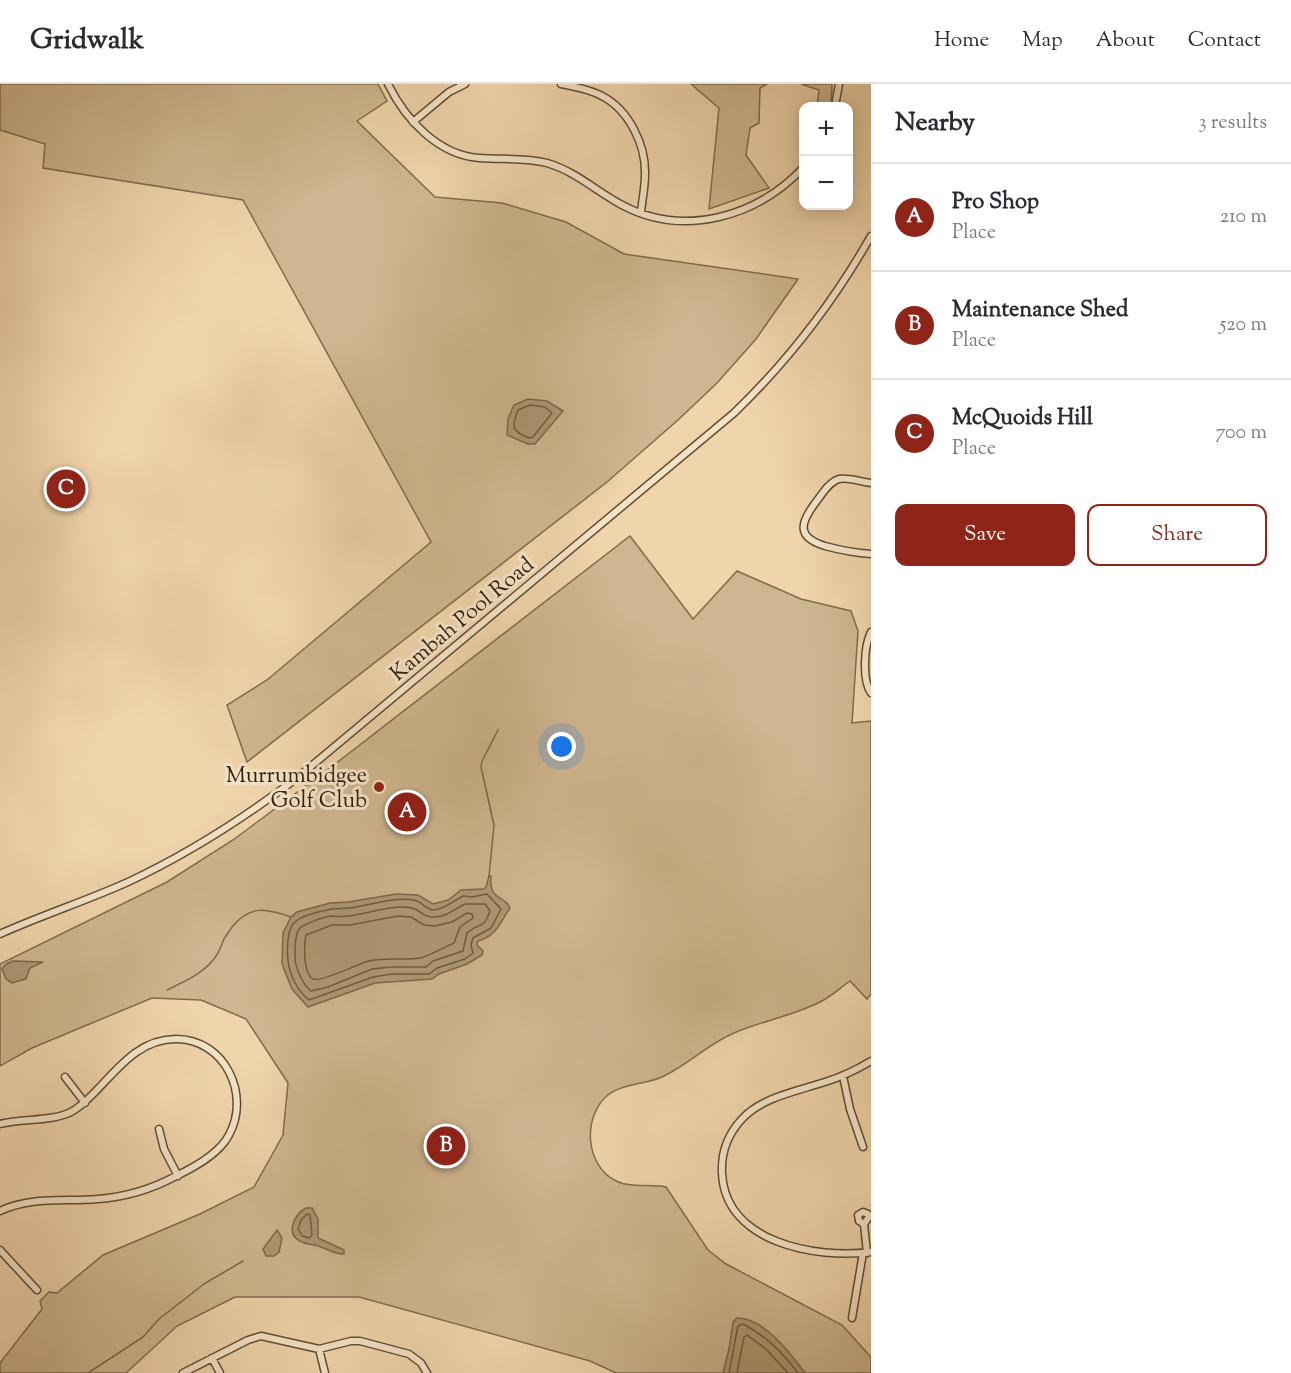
<!DOCTYPE html>
<html lang="en">
<head>
<meta charset="utf-8">
<style>
	:root { --surface:#fff; --page:#f2f2f3; --text:#2b2b33; --muted:#7c7c81; --line:#e1e1e2; --accent:#8f2418 }
	body { margin:0; font-family:"Sorts Mill Goudy",serif; background:var(--page); color:var(--text) }
	.controls { position:absolute; right:18px; top:18px; display:grid; overflow:hidden; border-radius:12px; box-shadow:0 3px 15px #0003 }
	.controls button { width:54px; height:54px; display:grid; place-items:center; padding:0; border:0; border-bottom:2px solid var(--line); background:var(--surface); color:var(--text); font:30px sans-serif }
	.you { position:absolute; left:562px; top:663px; width:21px; height:21px; margin:-15px; border:4px solid #fff; border-radius:50%; background:#1a73e8; box-shadow:0 0 0 9px #1a73e833 }
	.badge { display:grid; place-items:center; width:39px; height:39px; border-radius:50%; background:var(--accent); color:#fff; font-size:20px; font-weight:700 }
	.pin { position:absolute; translate:-50% -50%; border:3px solid #fff; box-shadow:0 2px 6px #0006 }
	.list { margin:0; padding:0; list-style:none }
	h2 { display:flex; justify-content:space-between; align-items:center; height:78px; margin:0; padding:0 24px; font-size:26px }
	h2 small { font-size:20px; font-weight:400; color:var(--muted) }
	.list li { display:grid; grid-template-columns:39px 1fr auto; gap:18px; align-items:center; box-sizing:border-box; height:108px; padding:0 24px; border-top:2px solid var(--line) }
	.list b { display:block; font-size:22px; white-space:nowrap }
	.list p { margin:0; font-size:20px; white-space:nowrap; color:var(--muted) }
	.list em { font-size:20px; font-style:normal; color:var(--muted) }
	.actions { display:flex; gap:12px; padding:18px 24px }
	.actions a { flex:1; padding:14px 0; border:2px solid var(--accent); border-radius:12px; text-align:center; font-size:21px; color:var(--accent) }
	.actions .main { background:var(--accent); color:#fff }
	.map { position:relative; flex:none; width:871px; height:1289px; overflow:hidden }
	header { display:flex; align-items:center; gap:36px; box-sizing:border-box; height:84px; padding:0 30px; background:var(--surface); border-bottom:2px solid var(--line) }
	header strong { font-size:28px }
	nav { display:flex; gap:33px; margin-inline-start:auto; font-size:21px }
	main { display:flex }
	aside { flex:1; background:var(--surface) }
	.map>svg:first-child { display:block }
	.green { fill:#cfb690; stroke:#806c4d; stroke-width:1.5 }
	.water { fill:#af9774; stroke:#7c684a; stroke-width:1.5 }
	.lines { fill:none; stroke-linecap:round; stroke-linejoin:round }
	.shore { stroke:#705c3f; stroke-width:1.5 }
	.stream { stroke:#7c684a; stroke-width:1.5 }
	.minor-casing { stroke:#604e32; stroke-width:9 }
	.minor { stroke:#f5e3c8; stroke-width:6 }
	.poi-dot { fill:#8f2418; stroke:#f5e3c8; stroke-width:2 }
	.labels { text-anchor:middle; stroke-width:6; stroke-linejoin:round; paint-order:stroke }
	.street-label { font-size:22px; fill:#30210a; stroke:#f5e3c8 }
	.poi-label { font-size:22px; fill:#30210a; stroke:#f5e3c8; text-anchor:end }
</style>
</head>
<body>
<header>
<strong>Gridwalk</strong>
<nav><a>Home</a><a>Map</a><a>About</a><a>Contact</a></nav>
</header>
<main>
<div class="map">
<svg width="871" height="1289" viewBox="0 0 871 1289">
	<rect width="100%" height="100%" fill="#f0d4ab"/>
	<filter id="stains"><feTurbulence type="fractalNoise" baseFrequency=".00333" numOctaves="4"/><feColorMatrix values="0 0 0 0 .2 0 0 0 0 .09 0 0 0 0 .02 0 0 0 .5 -.17"/></filter>
	<radialGradient id="worn" r=".72"><stop offset=".6" stop-color="#630" stop-opacity="0"/><stop offset="1" stop-color="#630" stop-opacity=".3"/></radialGradient>
	<path class="green" d="M0,0H378L387,17L357,37L435,113L502,119L566,138L624,170L798,195L756,255L717,299L678,336L607,398L247,678L227,621L267,596L431,458L243,116L43,84L45,60L0,46Z
		M691,0H767L760,4L759,39L750,44L746,71L769,104L709,125L719,24Z
		M801,0H832L831,22H817L819,6Z
		M630,452L693,535L737,487L801,515L851,527L858,547L852,639L871,637V910L867,915L850,897C840,904 831,913 820,918C793,932 761,937 734,949C708,960 689,980 664,992C646,1001 623,999 608,1011C582,1032 585,1082 616,1097C630,1104 650,1100 666,1103L708,1166L726,1180L842,1241L871,1273V1289H616L590,1277L359,1213H235L177,1242L126,1289H0V1279L42,1225L40,1217L49,1208L57,1209L103,1171L200,1130L254,1103L283,1051L288,999L246,935L201,916L152,914L32,964L0,982V880L167,798L233,756L335,680Z"/>
	<path class="water" d="M528,315L547,317L563,327L535,360H528L507,351L508,335L514,321Z
		M489,792H491C489,818 504,810 510,824C500,838 497,852 478,857L477,861L483,867L482,871L467,880L439,890L432,895L375,899L308,923L292,905L282,880L283,849L291,833L297,828L330,819L348,818L396,810L418,811L433,820L448,816L461,806L483,805L486,803Z
		M13,877L43,878L30,884L26,895L12,899L6,895L2,885L6,880Z
		M306,1124H312L318,1135V1154L344,1166V1170C335,1170 329,1166 321,1163C315,1160 308,1161 302,1158C284,1151 294,1131 306,1124Z
		M277,1146L282,1154L279,1168L274,1172H266L263,1165Z
		M737,1234C763,1233 791,1270 805,1289H723L729,1265L733,1238Z"/>
	<g class="lines">
		<path class="shore" d="M530,321L545,323L552,329L533,353L529,354C512,347 511,344 518,326Z
			M487,810L501,825L491,844L473,854L471,861L473,869L465,875L437,884L429,890H392L373,893L309,916C298,908 289,890 288,876C287,866 287,848 293,840C299,832 317,828 327,826C334,824 342,825 350,824C371,821 392,813 414,816C422,817 425,826 434,826C446,825 453,817 463,812L472,813Z
			M465,820H485L490,827C483,847 480,837 467,849L463,867L433,877L426,883H391L372,885L328,903L311,907C303,901 296,885 295,875C295,867 294,850 300,844C304,840 324,833 330,832C336,832 342,833 348,832C369,830 391,820 412,824C419,825 423,833 432,833C446,834 454,825 465,820Z
			M467,829L472,830L473,834L460,843L454,859C447,862 426,873 420,874C402,877 383,872 365,878C357,881 319,899 313,895C303,890 304,860 306,851L332,841H350L398,832L411,833L424,841L435,842L452,838Z
			M307,1130L310,1131L312,1151L309,1154L302,1152L298,1145L301,1136Z
			M729,1289L738,1242L743,1240C766,1252 782,1268 798,1289
			M737,1289L744,1253L747,1251L766,1265L788,1289"/>
		<path class="stream" d="M489,792L494,741L481,683L482,677L498,646
			M167,906C184,898 202,890 214,875C219,869 221,862 224,855C226,851 230,847 232,843C250,821 266,824 291,833
			M88,1289L143,1253L159,1235L204,1200L243,1177"/>
		<g class="minor-casing">
			<path id="minor" d="M388,0C405,35 438,71 479,74C502,76 524,73 547,79C575,87 596,107 622,121C684,154 757,133 804,83
				M561,0C575,3 589,5 602,12C629,26 646,61 645,91C645,104 642,116 641,129
				M835,22L839,0
				M413,38L449,8L465,0
				M871,399C861,398 848,393 839,395C829,398 822,410 816,418C800,439 796,453 825,462C840,466 855,469 871,470
				M871,548C864,562 862,596 871,609
				M0,850C42,831 86,817 128,798C188,770 244,734 297,694L734,329C789,276 833,219 871,152
				M871,977C856,986 841,993 825,998C798,1007 762,1013 742,1035C728,1050 721,1069 722,1089C725,1159 816,1175 871,1168
				M843,992L850,1025L863,1063
				M65,993L85,1019
				M0,1040C23,1034 50,1038 71,1028C81,1023 88,1015 96,1007C119,983 140,955 176,955C225,955 251,1011 229,1051C219,1070 195,1083 176,1092C152,1105 125,1113 98,1115C65,1118 31,1112 0,1127
				M159,1045L164,1065L178,1092
				M864,1140L859,1137L858,1131L863,1128L868,1130L869,1133L864,1140L867,1169
				M0,1166L37,1206
				M852,1234L863,1169
				M319,1265L325,1289
				M212,1274L220,1289
				M183,1289L248,1256L261,1252L319,1265L351,1257H360L409,1270L421,1279L427,1289"/>
		</g>
		<use href="#minor" class="minor"/>
	</g>
	<circle class="poi-dot" cx="379" cy="703" r="6"/>
	<g class="labels">
		<g class="street-label">
			<text transform="translate(461 534) rotate(-40)" y="8">Kambah Pool Road</text>
		</g>
		<g class="poi-label">
			<text x="367" y="698">Murrumbidgee<tspan x="367" dy="25">Golf Club</tspan></text>
		</g>
	</g>
	<rect width="100%" height="100%" filter="url(#stains)"/>
	<rect width="100%" height="100%" fill="url(#worn)"/>
</svg>
<div class="controls">
<button>+</button>
<button>−</button>
</div>
<div class="you"></div>
<div class="pin badge" style="left:407px;top:728px">A</div>
<div class="pin badge" style="left:446px;top:1062px">B</div>
<div class="pin badge" style="left:66px;top:405px">C</div>
</div>
<aside>
<h2>Nearby<small>3 results</small></h2>
<ul class="list">
<li><span class="badge">A</span><div><b>Pro Shop</b><p>Place</p></div><em>210 m</em></li>
<li><span class="badge">B</span><div><b>Maintenance Shed</b><p>Place</p></div><em>520 m</em></li>
<li><span class="badge">C</span><div><b>McQuoids Hill</b><p>Place</p></div><em>700 m</em></li>
</ul>
<div class="actions"><a class="main">Save</a><a>Share</a></div>
</aside>
</main>
</body>
</html>
